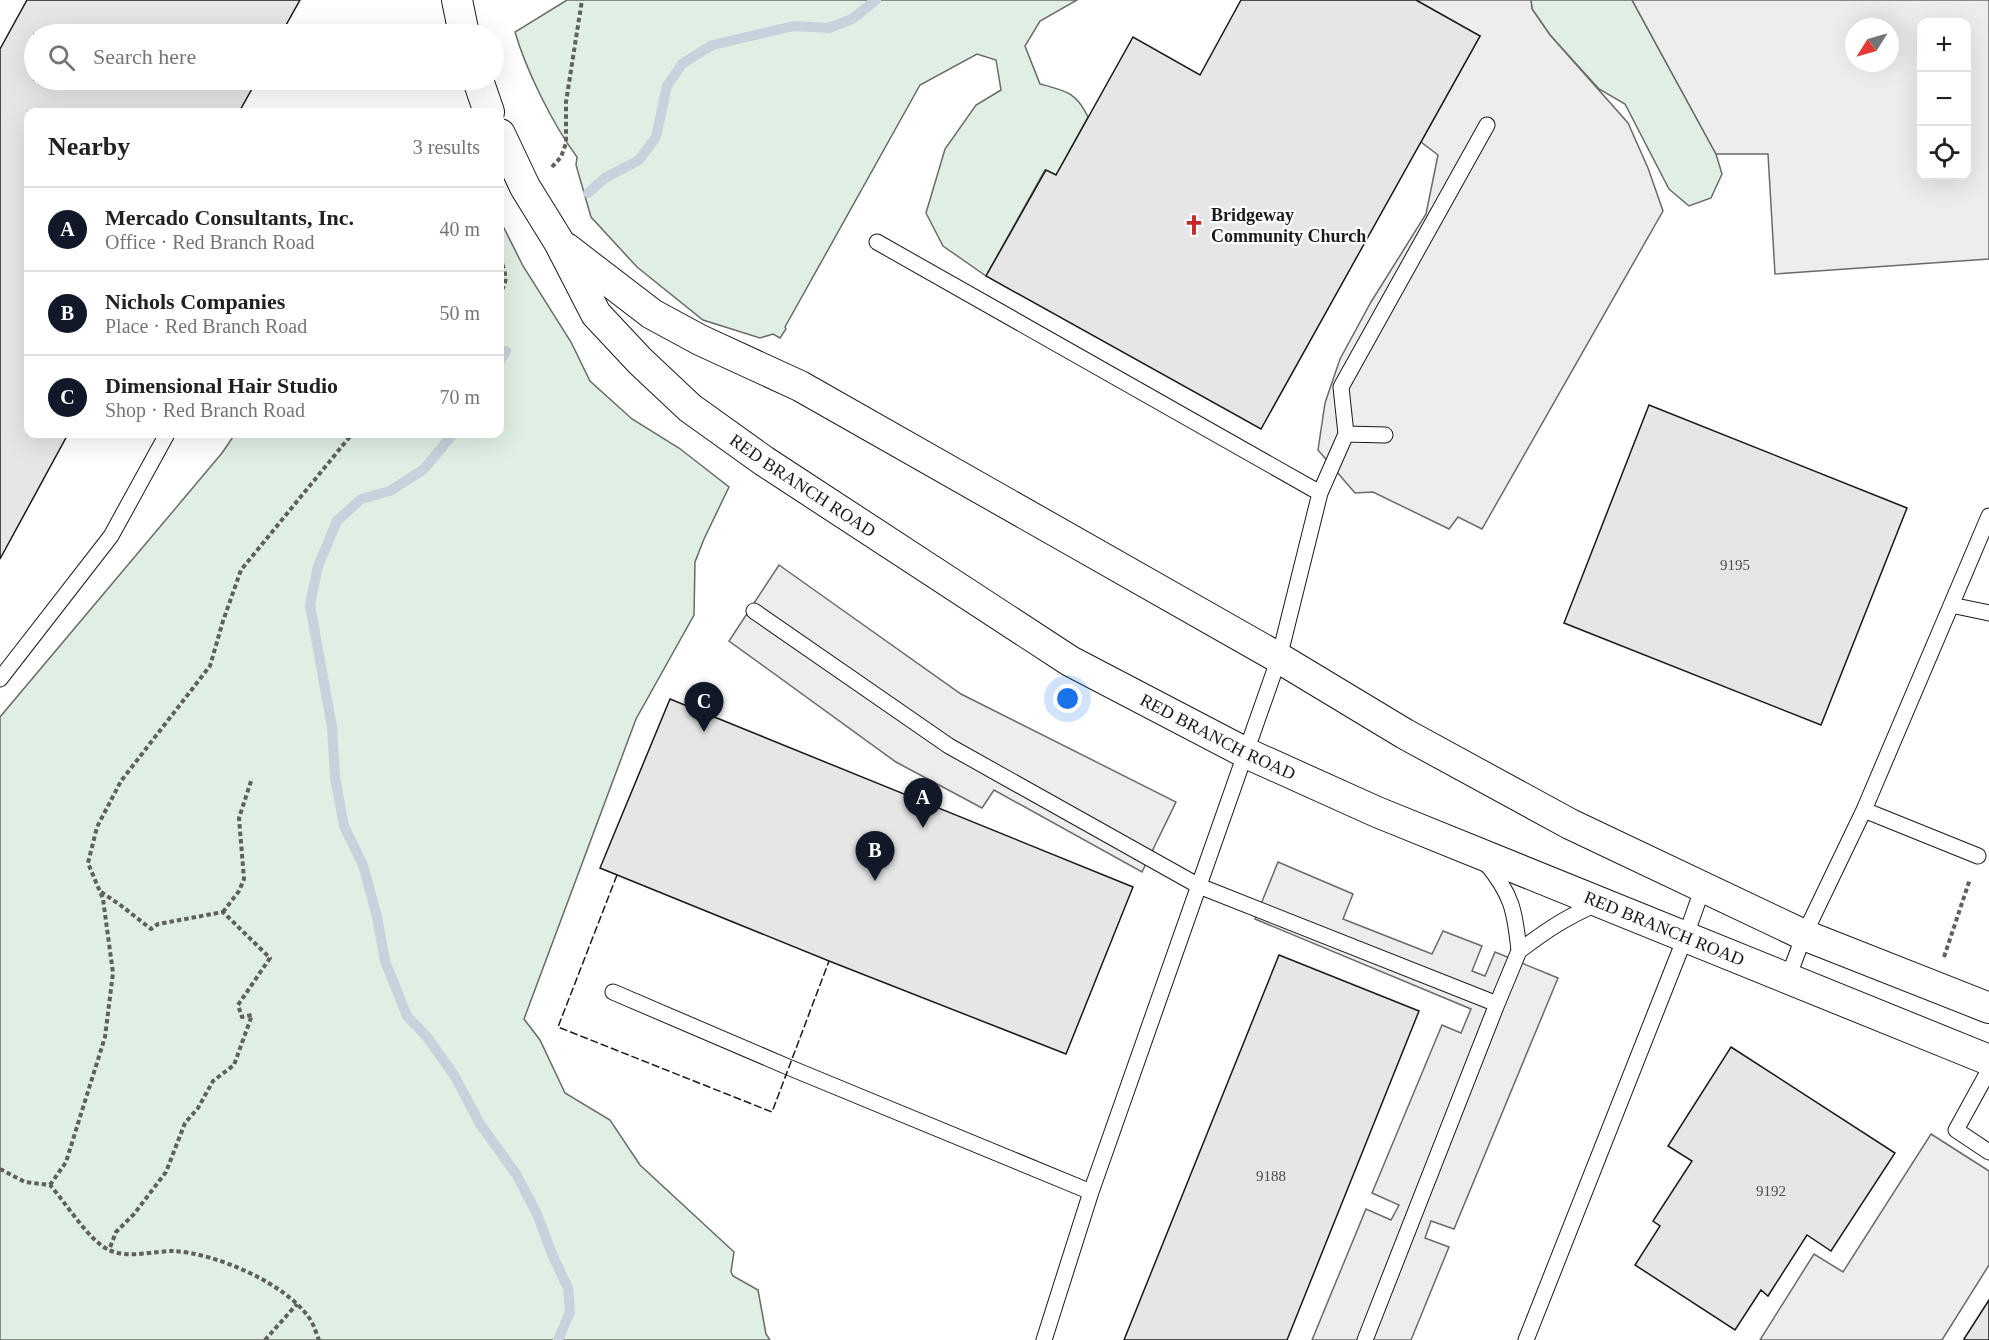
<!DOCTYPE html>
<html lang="en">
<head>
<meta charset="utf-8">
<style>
	:root { --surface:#fff; --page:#f6f6f6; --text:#202124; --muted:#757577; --line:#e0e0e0; --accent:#111827 }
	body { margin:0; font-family:"Times New Roman",serif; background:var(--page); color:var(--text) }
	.controls { position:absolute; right:18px; top:18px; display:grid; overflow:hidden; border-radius:12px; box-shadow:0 6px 24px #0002 }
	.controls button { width:54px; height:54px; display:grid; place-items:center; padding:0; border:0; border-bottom:2px solid var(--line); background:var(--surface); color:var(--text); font:30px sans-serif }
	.compass { position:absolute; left:1845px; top:18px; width:54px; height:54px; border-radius:50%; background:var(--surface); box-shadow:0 6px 24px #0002; rotate:233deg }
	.you { position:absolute; left:1068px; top:699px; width:21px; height:21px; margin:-15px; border:4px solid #fff; border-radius:50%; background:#1a73e8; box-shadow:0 0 0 9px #1a73e833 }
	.badge { display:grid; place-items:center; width:39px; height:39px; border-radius:50%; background:var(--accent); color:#fff; font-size:20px; font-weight:700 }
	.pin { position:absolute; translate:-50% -50px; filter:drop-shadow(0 2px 3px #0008) }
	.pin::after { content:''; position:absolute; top:32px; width:21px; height:18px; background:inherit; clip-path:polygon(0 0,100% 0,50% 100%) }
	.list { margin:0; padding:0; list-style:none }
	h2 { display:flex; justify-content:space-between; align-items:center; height:78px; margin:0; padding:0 24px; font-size:26px }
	h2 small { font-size:20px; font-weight:400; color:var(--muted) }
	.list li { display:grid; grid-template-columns:39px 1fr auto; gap:18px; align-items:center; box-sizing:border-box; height:84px; padding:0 24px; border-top:2px solid var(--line) }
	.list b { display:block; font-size:22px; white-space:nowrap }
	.list p { margin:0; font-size:20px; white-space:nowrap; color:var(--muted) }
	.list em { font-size:20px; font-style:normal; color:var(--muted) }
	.icon { flex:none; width:33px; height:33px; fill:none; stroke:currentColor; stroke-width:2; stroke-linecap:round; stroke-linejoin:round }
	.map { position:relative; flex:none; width:1989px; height:1340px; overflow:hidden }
	.search { position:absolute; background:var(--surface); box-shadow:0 6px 24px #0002; left:24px; top:24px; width:480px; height:66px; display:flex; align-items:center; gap:15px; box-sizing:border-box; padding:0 21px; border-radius:33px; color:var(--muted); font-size:22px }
	.panel { position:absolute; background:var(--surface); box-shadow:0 6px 24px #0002; left:24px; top:108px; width:480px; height:330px; border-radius:12px }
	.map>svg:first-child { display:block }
	.green { fill:#e0efe3; stroke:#6a6a6a; stroke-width:1.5 }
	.parking { fill:#ededed; stroke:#6a6a6a; stroke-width:1.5; fill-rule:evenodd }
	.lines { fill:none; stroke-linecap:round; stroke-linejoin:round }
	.stream { stroke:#c6d2dc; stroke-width:10 }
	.building { fill:#e6e6e6; stroke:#1a1a1a; stroke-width:1.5 }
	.service-casing { stroke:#1a1a1a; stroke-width:17 }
	.minor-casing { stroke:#1a1a1a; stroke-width:32 }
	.path { stroke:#5f5f5f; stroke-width:4; stroke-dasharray:4.5 3; stroke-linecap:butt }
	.service { stroke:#fff; stroke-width:15 }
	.minor { stroke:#fff; stroke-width:30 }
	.fence { stroke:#1a1a1a; stroke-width:1.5; stroke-dasharray:8 3; stroke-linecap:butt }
	.labels { text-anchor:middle; stroke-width:4.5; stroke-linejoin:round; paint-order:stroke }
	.number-label { font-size:15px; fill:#4d4d4d }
	.poi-label { font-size:18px; font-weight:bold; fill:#1a1a1a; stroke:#fff; text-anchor:start }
	.street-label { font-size:18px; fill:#1a1a1a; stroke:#fff }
</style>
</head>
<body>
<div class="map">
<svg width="1989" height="1340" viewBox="0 0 1989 1340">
	<rect width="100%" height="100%" fill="#fff"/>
	<path class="green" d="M567,0H1077L1040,21L1025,46L1040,84C1066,91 1076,92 1088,117L1056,175L1045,170L986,276L943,246L926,213L945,149L976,105L1001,90L996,60L977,54L920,85L785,327L786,329L780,338L773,334L760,338L703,320L637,267L591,217L576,165L577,157C553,125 526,70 515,32Z
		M1531,0H1632L1716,154L1722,174L1711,198L1689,206L1669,189L1625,104L1599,89L1550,35L1532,9Z
		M500,220L523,266L571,342L590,381L632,419L679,448L729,487L704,539L695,562L694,615L636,719L524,1019L540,1040L565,1093L610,1120L640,1165L734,1252L731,1272L733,1276L758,1290L766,1334L770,1340H0V717L222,453L235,434H500Z"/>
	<path class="parking" d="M1416,0H1531L1532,9L1550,35L1628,123L1648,168L1663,211L1482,529L1458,517L1449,529L1373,492L1355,493L1318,450L1325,403L1340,359L1371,302L1426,214L1438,155L1421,142L1480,36Z
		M1632,0H1989V259L1775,274L1768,154H1716ZM1922,22H1966V176H1922ZM1854,27H1890V63H1854Z
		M779,565L961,694L1176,802L1142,872L994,790L982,808L896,762L729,641Z
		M1278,862L1353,894L1343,919L1432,954L1443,931L1482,946L1472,971L1485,976L1495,952L1558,978L1454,1229L1431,1221L1425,1238L1449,1247L1411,1340H1312L1366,1209L1391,1220L1399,1205L1372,1193L1442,1025L1461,1033L1471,1009L1255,919Z
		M1931,1134L1989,1171V1265L1942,1340H1760L1814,1254L1843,1272Z"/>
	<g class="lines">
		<path class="stream" d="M588,193L605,178L639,160L656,137L667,86L682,64L712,45L794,26L829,28L852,19L876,0
			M500,361L506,351
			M453,434L424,469L390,491L361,499L337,521L318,566L310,605L332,727L335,777L344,826L363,865L377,917L385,961L407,1016L427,1037L454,1075L480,1124L516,1174L537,1214L552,1254L568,1288L570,1312L558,1340"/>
	</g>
	<path class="building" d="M27,0H300L281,34H34V80H257L239,112H28V434H68L0,559V49Z
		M1241,0H1416L1480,36L1261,429L986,276L1046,170L1056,175L1133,37L1200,75Z
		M1649,405L1907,508L1821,725L1564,623Z
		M670,699L1133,887L1066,1054L829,961L600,868Z
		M1279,955L1419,1011L1287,1340H1124Z
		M1731,1047L1895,1153L1831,1251L1807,1235L1768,1296L1761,1290L1735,1330L1635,1265L1660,1226L1653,1221L1692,1161L1668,1146Z
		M1989,1300V1340H1966L1964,1339Z"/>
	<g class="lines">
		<g class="service-casing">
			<path id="service" d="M877,242L1320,493
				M1346,434L1341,387L1487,125
				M1951,605L1989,613
				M754,611L949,746L1199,886L1497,1004L1365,1340
				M0,679L111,536L167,434
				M1864,810L1978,856
				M1485,862C1512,894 1515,911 1519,951C1547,930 1566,917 1599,903
				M1788,978L1804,935L1864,810L1989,516
				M613,992L788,1067L1091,1192
				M1497,1004L1519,951
				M1989,1070L1956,1130L1989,1152
				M1044,1340L1091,1192L1279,658L1320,493L1346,434L1385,435
				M1526,1340L1685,938L1703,887"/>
		</g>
		<g class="minor-casing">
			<g id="minor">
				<path d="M457,0L464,34"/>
				<path d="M478,80L489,112"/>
				<path id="s1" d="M500,134L525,187L559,242L596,314L640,361L690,408L764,461L1070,661L1246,753L1377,812L1989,1060"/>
				<path d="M566,248L652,314L700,340L800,386L1279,658L1405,734L1570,824L1804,935L1989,1008"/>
			</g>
		</g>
		<path class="path" d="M552,167L561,157L566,143V102L582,0
			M500,257C504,270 510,281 500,292
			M101,892L119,904L151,929L158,924L223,912L270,958L238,1005L242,1017L252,1015L234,1065L213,1081L198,1108L185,1123L166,1172L134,1214L116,1232L109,1250
			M223,912L239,891L244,879L239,818L252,778
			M1944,957L1970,879
			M0,1169L25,1182L50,1185C66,1203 89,1241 109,1250C128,1259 153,1251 173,1251C215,1253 286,1283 310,1319C314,1325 316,1333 319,1340
			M50,1185L66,1162L105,1037L113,973L103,899L88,863L97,827L121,781L210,666L223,621L241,570L352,434
			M265,1340L297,1304"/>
		<use href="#service" class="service"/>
		<use href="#minor" class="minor"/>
		<path class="fence" d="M617,875L558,1027L772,1112L829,961"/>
	</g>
	<defs>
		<g id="church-bare" transform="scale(1.62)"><path d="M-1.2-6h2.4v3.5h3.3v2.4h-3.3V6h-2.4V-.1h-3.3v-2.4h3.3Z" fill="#c62828" stroke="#fff" stroke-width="2.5" paint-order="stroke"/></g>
	</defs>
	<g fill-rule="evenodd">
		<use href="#church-bare" x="1194" y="225"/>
	</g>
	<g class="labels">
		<g class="number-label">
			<text x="1735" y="570">9195</text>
			<text x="1271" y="1181">9188</text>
			<text x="1771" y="1196">9192</text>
		</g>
		<g class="poi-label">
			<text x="1211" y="221">Bridgeway<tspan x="1211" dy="21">Community Church</tspan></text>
		</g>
		<g class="street-label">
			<text dy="6" stroke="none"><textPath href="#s1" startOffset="474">RED BRANCH ROAD</textPath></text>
			<text dy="6" stroke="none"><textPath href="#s1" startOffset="960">RED BRANCH ROAD</textPath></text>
			<text dy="6" stroke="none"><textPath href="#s1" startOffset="1446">RED BRANCH ROAD</textPath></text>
		</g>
	</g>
</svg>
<div class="controls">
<button>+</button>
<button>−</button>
<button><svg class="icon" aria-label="locate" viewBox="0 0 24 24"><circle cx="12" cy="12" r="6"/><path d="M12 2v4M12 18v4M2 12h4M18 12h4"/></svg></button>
</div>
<svg class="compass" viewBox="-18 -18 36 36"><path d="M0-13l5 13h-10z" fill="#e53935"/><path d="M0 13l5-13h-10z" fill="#757577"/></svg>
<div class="you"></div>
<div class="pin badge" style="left:923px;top:828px">A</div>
<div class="pin badge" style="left:875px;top:881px">B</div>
<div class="pin badge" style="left:704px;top:732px">C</div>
<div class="search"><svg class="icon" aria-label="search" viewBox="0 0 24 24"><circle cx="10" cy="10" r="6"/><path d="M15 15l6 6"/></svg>Search here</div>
<section class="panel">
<h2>Nearby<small>3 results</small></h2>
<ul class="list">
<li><span class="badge">A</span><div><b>Mercado Consultants, Inc.</b><p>Office · Red Branch Road</p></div><em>40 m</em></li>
<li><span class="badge">B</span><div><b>Nichols Companies</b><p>Place · Red Branch Road</p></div><em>50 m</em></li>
<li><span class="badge">C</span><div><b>Dimensional Hair Studio</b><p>Shop · Red Branch Road</p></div><em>70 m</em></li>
</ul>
</section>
</div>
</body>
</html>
